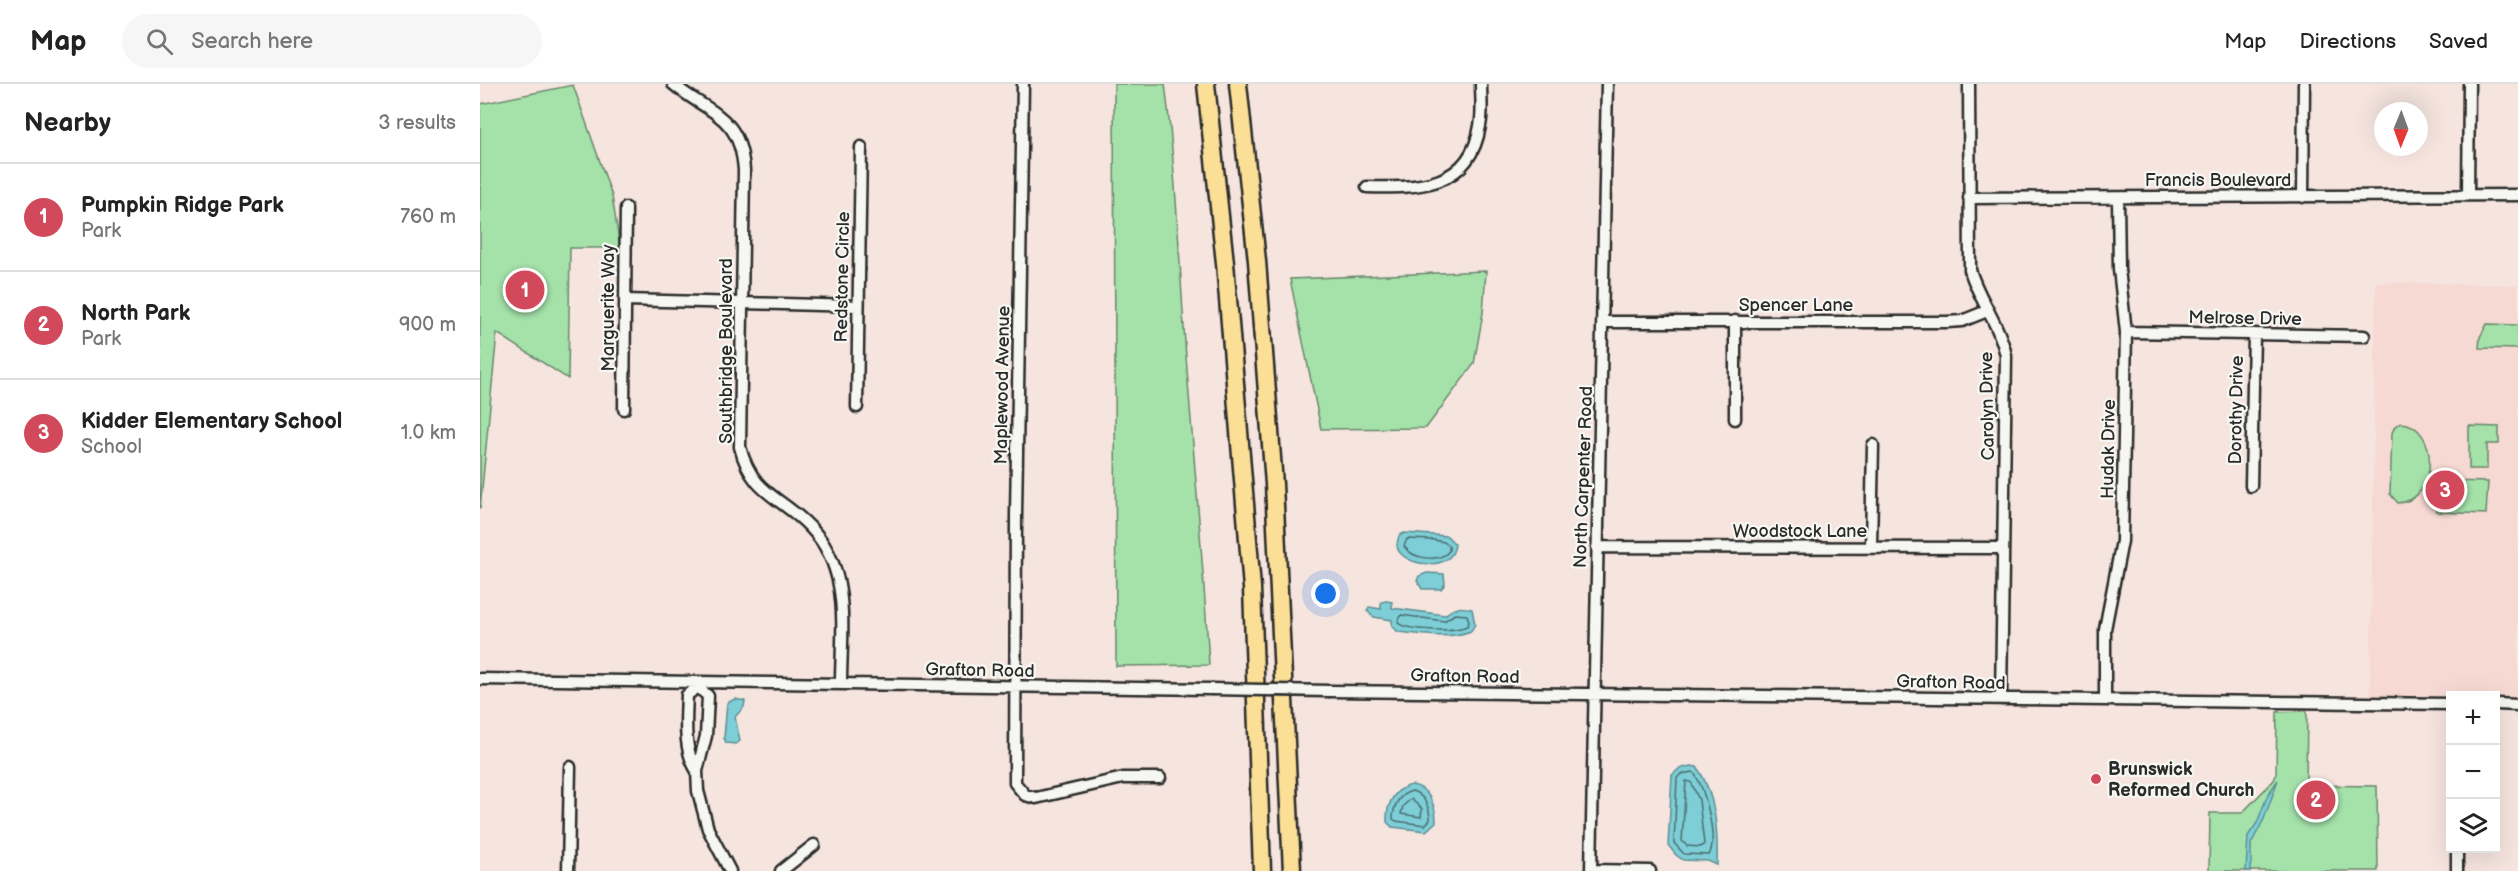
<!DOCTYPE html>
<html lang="en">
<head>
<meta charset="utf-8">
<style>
	:root { --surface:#fff; --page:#f6f6f6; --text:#222; --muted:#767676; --line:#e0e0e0; --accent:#d1495b }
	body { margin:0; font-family:"Balsamiq Sans",sans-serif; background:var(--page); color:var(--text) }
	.controls { position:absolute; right:18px; bottom:18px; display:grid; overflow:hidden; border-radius:0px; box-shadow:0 6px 24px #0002 }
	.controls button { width:54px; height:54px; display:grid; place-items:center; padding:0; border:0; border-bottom:2px solid var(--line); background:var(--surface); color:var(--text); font:30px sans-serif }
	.compass { position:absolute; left:1894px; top:18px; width:54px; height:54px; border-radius:50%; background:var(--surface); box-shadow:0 6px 24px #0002; rotate:181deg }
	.you { position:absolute; left:846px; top:510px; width:21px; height:21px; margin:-15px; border:4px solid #fff; border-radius:50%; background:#1a73e8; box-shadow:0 0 0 9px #1a73e833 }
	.badge { display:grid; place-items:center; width:39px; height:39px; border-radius:50%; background:var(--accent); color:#fff; font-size:20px; font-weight:700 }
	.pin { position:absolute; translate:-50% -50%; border:3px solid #fff; box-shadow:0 2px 6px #0006 }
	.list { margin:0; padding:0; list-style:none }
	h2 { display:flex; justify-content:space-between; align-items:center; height:78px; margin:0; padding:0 24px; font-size:26px }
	h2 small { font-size:20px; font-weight:400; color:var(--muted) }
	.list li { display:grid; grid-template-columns:39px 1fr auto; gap:18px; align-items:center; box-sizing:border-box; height:108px; padding:0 24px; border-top:2px solid var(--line) }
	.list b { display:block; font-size:22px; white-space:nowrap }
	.list p { margin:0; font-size:20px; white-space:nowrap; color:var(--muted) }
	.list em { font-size:20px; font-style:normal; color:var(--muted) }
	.icon { flex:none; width:33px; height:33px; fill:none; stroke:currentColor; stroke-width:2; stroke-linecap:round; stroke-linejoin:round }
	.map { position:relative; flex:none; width:2038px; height:787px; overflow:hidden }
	header { display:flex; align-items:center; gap:36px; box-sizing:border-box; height:84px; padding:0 30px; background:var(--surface); border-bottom:2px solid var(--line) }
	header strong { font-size:28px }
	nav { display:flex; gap:33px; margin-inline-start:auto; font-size:21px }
	.search { width:420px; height:54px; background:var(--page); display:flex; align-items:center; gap:15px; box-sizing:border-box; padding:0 21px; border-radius:33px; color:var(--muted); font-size:22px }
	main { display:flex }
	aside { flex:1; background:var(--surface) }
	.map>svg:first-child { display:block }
	.built { fill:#f6d9d2 }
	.green { fill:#a4e2aa; stroke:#68866a; stroke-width:1.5 }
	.water { fill:#7dced6; stroke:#5c8d92; stroke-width:1.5 }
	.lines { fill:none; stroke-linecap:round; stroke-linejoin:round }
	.shore { stroke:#4c6c6f; stroke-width:1.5 }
	.minor-casing { stroke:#2b2b2b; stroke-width:15 }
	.highway-casing { stroke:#2b2b2b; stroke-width:21 }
	.minor { stroke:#f6f6f2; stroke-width:10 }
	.highway { stroke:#fbdf96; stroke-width:16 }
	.minor-bridge-casing { stroke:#2b2b2b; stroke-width:15; stroke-linecap:butt }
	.minor-bridge { stroke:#f6f6f2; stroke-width:10 }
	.poi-dot { fill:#d1495b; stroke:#f6f6f2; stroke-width:2 }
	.labels { text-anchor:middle; stroke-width:4.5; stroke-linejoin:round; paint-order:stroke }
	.street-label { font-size:18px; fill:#2b2b2b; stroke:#f6f6f2 }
	.poi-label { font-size:18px; font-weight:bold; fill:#2b2b2b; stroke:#f6f6f2; text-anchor:start }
</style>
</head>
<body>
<header>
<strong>Map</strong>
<div class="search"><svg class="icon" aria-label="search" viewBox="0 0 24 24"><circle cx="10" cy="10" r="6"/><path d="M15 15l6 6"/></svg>Search here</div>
<nav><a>Map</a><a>Directions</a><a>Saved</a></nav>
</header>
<main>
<aside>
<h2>Nearby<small>3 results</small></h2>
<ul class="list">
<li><span class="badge">1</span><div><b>Pumpkin Ridge Park</b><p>Park</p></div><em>760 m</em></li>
<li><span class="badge">2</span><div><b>North Park</b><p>Park</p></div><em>900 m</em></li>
<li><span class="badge">3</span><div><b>Kidder Elementary School</b><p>School</p></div><em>1.0 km</em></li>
</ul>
</aside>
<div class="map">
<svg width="2038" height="787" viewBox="0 0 2038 787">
	<rect width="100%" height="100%" fill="#f6e5df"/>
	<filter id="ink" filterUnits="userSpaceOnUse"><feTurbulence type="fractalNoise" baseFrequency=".0167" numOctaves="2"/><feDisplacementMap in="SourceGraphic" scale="12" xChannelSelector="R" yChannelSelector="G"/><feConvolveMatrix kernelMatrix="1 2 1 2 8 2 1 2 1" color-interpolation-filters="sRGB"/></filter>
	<g filter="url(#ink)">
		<path class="built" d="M1896,198L2038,201V621L2016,620V612H1970V620L1890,619Z"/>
		<path class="green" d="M634,0H685C696,86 699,172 705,259C713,366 723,473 729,581L636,582Z
			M93,1L132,112L140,164H90L88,295L17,249L0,425V20Z
			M1006,187L1003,229L994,280L946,344L841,345L810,195Z
			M2007,240L2038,241V263L2036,265L1999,264L2000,253Z
			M1921,339C1959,341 1960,416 1918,419L1910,410L1912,349L1915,342Z
			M1989,342L2019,343V360H2007V385H1989Z
			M1964,397L2008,398L2006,430L1958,428L1948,419Z
			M1827,627L1826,701L1897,702L1898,787H1729L1730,729H1762L1794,696L1796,691L1797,628Z"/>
		<path class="water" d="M924,449L967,452L975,460C973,491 919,481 917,462C917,458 918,455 919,452Z
			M947,489L964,490L965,500L961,505H942L937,497L939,492Z
			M906,517L912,518V524L965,531C974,523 979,522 992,525L995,540L991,547C968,556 941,550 918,548L912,542V536L894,533L887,527L889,523L901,525V518Z
			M255,615L265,617L264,623L255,633L260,657L256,660L246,659L244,654L247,619Z
			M1211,682L1217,683C1236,711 1238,747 1237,781L1228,777L1203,776L1196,771L1188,761L1192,691L1199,685Z
			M1798,696L1784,735L1771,760V787H1766L1768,752L1777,739L1788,710Z
			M932,701C949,703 956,723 956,738L946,747L912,743L907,738C906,721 914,704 932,701Z"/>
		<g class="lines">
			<path class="shore" d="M927,455L954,456L964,458L969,462V467C959,479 932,475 924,462Z
				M975,530L987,531L989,538L987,542C975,548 928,547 918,539L921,531L964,537Z
				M1213,688C1225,701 1238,756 1229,771L1204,770L1194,759L1197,694L1201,690Z
				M1206,697L1211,698L1219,716L1224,760L1221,763L1207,762L1202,757Z
				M932,707C944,710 950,724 950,736L945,741L916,737L913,735C913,722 919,710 932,707Z
				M931,715L942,725L941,733L921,730L923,722Z"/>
			<g class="minor-casing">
				<path id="minor" d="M193,0C229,30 260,30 264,86L260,363C273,412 300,411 330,443C372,486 361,546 361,600
					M543,0L536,431L535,699L545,711L556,714L643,694H680
					M1489,0L1490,186C1499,216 1520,241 1526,272L1521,615
					M887,103C937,104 990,105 1000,42C1003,28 1001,14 1001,0
					M1988,111L1989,0
					M1823,113L1824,0
					M1489,114L2038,111
					M145,216L378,222
					M1123,238H1467L1482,237L1507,227
					M1646,248L1884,252
					M377,323L381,63
					M144,325L146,124
					M1255,335V237
					M1771,402L1774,250
					M1391,462L1393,361
					M1117,463L1523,464
					M0,595L731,605
					M850,607L1970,620
					M1625,616V545L1642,457L1646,248L1639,185L1638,114
					M2016,620L2038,621
					M217,687C203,666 206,635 207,611L218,603L228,612L226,652L217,687L218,707L228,745L250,787
					M1111,786L1170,787
					M88,787L90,683
					M301,787L334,761
					M1111,787L1127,0
					M1977,787V764"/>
			</g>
			<g class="highway-casing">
				<path id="highway" d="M726,0L745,179L772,504L782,787
					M758,0L777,177L794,400L812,787"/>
			</g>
			<use href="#minor" class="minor"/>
			<use href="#highway" class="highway"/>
			<g class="minor-bridge-casing">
				<path id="minor-bridge" d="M731,605L850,607"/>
			</g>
			<use href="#minor-bridge" class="minor-bridge"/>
		</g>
	</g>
	<circle class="poi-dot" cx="1616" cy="695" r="6"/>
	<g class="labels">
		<g class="street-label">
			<text x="1738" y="102">Francis Boulevard</text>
			<text transform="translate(362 193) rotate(-89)" y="6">Redstone Circle</text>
			<text x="1316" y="227">Spencer Lane</text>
			<text transform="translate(128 224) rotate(-90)" y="6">Marguerite Way</text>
			<text transform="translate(1765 234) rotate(1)" y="6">Melrose Drive</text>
			<text transform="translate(246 267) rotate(-90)" y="6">Southbridge Boulevard</text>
			<text transform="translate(522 301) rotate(-89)" y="6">Maplewood Avenue</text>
			<text transform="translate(1507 322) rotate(-91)" y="6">Carolyn Drive</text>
			<text transform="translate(1756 326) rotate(-89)" y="6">Dorothy Drive</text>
			<text transform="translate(1628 365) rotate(-89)" y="6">Hudak Drive</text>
			<text transform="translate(1103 393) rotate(-88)" y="6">North Carpenter Road</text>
			<text x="1320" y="453">Woodstock Lane</text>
			<text transform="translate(500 586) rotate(1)" y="6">Grafton Road</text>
			<text transform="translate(985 592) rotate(1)" y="6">Grafton Road</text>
			<text transform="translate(1471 598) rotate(1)" y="6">Grafton Road</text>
		</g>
		<g class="poi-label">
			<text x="1628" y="691">Brunswick<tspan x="1628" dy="21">Reformed Church</tspan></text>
		</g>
	</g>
</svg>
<div class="controls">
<button>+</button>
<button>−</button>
<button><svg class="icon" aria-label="layers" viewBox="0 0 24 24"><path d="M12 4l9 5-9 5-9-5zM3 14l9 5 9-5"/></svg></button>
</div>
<svg class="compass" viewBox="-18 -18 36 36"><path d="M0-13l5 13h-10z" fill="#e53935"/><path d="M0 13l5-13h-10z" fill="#767676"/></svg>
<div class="you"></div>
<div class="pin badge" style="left:45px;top:206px">1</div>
<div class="pin badge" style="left:1836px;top:716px">2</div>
<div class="pin badge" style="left:1965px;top:406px">3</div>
</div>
</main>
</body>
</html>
